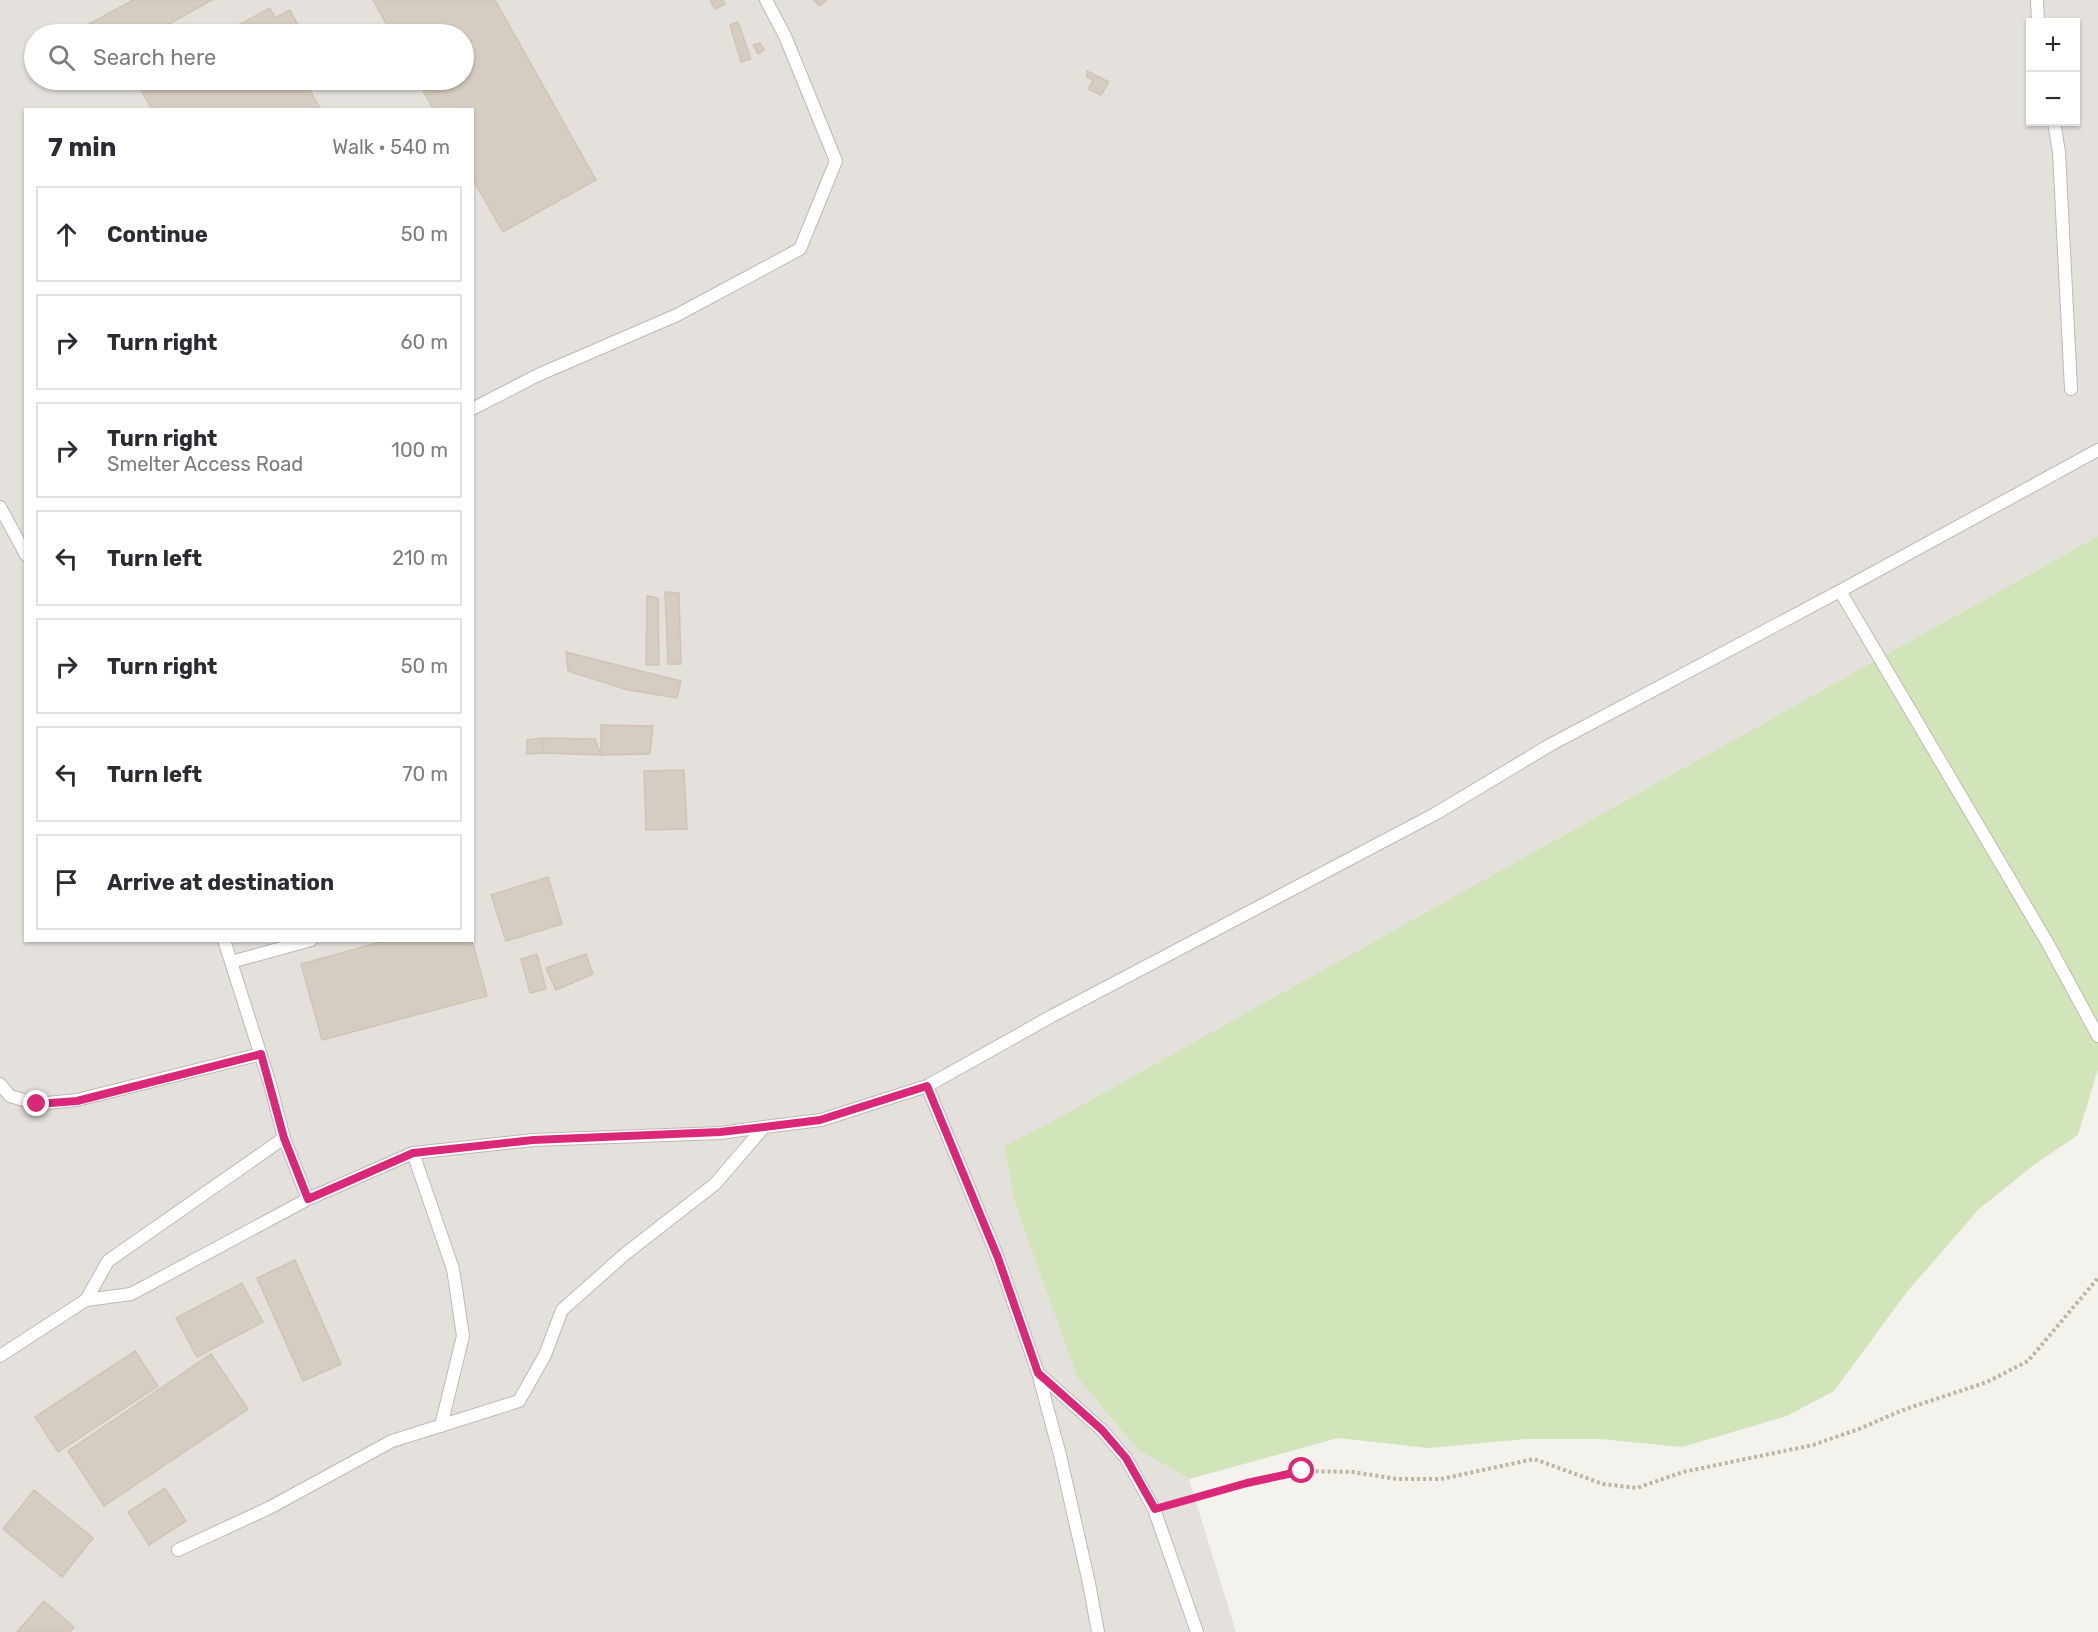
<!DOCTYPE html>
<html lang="en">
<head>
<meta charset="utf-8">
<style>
	:root { --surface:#fff; --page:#f2f2f3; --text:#2b2b33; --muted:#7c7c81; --line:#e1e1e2 }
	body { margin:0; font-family:Rubik,sans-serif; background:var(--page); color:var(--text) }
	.controls { position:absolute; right:18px; top:18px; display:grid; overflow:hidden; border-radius:0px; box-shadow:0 2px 4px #0004 }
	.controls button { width:54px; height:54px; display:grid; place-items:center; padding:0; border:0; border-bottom:2px solid var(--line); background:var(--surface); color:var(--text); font:30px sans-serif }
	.stop { position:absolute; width:18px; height:18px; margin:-14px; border:4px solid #db2777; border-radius:50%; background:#fff }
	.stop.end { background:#db2777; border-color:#fff; box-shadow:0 2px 6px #0008 }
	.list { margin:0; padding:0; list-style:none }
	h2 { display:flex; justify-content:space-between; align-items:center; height:78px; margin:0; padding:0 24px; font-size:26px }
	h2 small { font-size:20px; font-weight:400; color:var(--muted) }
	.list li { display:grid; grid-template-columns:39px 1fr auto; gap:18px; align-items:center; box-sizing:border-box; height:96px; margin:0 12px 12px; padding:0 12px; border:2px solid var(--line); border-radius:0px }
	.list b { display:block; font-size:22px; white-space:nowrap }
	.list p { margin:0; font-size:20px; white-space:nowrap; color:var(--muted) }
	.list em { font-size:20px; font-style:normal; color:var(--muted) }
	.icon { flex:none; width:33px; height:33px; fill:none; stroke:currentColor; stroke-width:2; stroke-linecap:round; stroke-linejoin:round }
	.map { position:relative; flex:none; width:2098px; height:1632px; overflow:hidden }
	.search { position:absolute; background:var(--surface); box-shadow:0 2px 4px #0004; left:24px; top:24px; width:450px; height:66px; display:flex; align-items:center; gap:15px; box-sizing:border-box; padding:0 21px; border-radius:33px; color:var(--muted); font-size:22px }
	.panel { position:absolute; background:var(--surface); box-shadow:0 2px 4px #0004; left:24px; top:108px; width:450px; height:834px; border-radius:0px }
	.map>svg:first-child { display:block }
	.industrial { fill:#e4e1dd; fill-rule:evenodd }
	.green { fill:#d2e4b9 }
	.building { fill:#d5cdc2; stroke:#cfc5b6; stroke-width:1.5 }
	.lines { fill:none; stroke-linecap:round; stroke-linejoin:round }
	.service-casing { stroke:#bfb9af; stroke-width:14 }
	.path { stroke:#bfb4a2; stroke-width:4; stroke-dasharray:3 3; stroke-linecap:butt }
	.service { stroke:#fff; stroke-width:12 }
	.route { stroke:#db2777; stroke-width:8 }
</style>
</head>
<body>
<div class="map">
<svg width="2098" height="1632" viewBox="0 0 2098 1632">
	<rect width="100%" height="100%" fill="#f4f2ec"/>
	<path class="industrial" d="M0,0H2098V536L1051,1122L1004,1146L1015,1204L1077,1377L1138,1450L1189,1479L1236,1632H0ZM2030,22H2076V122H2030ZM34,34H464V80H34ZM26,110H472V940H26Z"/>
	<path class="green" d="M2098,536V1069L2078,1135L2035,1164L1978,1210L1906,1293L1834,1391L1787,1416L1682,1447L1600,1439H1526L1429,1448L1338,1438L1189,1479L1138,1450L1077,1377L1015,1204L1004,1146L1051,1122Z"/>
	<path class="building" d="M133,0H212L151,34H71Z
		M373,0H495L596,180L503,232L472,178V110H434L417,80H464V34H392Z
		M710,0H723L725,4L715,9Z
		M814,0H827L819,6Z
		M270,8L275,18L290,10L303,34H222Z
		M738,22L751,59L741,62L730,25Z
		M760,43L764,50L758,54L753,45Z
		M1087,71L1109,82L1101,95L1088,89L1093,81L1087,77Z
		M52,80H71L56,88Z
		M142,80H304L321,110H152L137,82Z
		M665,592L679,593L681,664H668Z
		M647,596L658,598L659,665H646Z
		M566,652L681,681L677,698L628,690L568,671Z
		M601,725L653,726L650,754L601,755Z
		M542,738L544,753L527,754V740Z
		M542,738L595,739L601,755L544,753Z
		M684,770L687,829L646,830L644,771Z
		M548,877L562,924L506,941L491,895Z
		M388,940H472L487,996L322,1040L301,964Z
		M537,954L546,989L530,993L521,959Z
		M586,954L593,974L556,990L546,968Z
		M295,1260L341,1364L303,1381L257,1278Z
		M242,1283L263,1322L197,1357L176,1318Z
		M135,1351L158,1386L58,1452L35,1417Z
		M211,1354L248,1409L104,1506L68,1451Z
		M165,1488L186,1521L149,1545L128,1512Z
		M34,1490L93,1538L62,1577L3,1529Z
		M44,1601L74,1627L70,1632H17Z"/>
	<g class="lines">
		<g class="service-casing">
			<path id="service" d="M2037,0L2038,22
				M2054,122L2059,152L2071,389
				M472,409L538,375L677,315L800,249L836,161L785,36L766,0
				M0,507L26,555
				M1840,591L2047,942L2098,1036
				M224,940L270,1084L284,1138L308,1199
				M231,962L311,940
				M0,1084L10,1096L37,1104L77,1100L261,1054
				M927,1086L998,1258L1038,1373L1060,1455L1089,1583L1098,1632
				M413,1153L453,1269L463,1336L441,1426
				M86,1300L108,1261L284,1138
				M0,1356L86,1300L131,1294L308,1199L413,1153L533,1140L720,1133L764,1127L821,1120L927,1086L1052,1016L1435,814L1550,745L1840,591L2098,450
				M1038,1373L1102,1430L1126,1458L1154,1509L1197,1632
				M178,1550L269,1508L392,1441L519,1401L545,1355L562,1310L625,1254L715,1184L764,1127"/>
		</g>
		<path class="path" d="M1170,1505L1247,1483L1302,1471L1353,1472L1397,1479H1441L1534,1459L1603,1484L1637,1488L1683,1472L1813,1445L1859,1429L1903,1410L1987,1382L2028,1361L2098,1278"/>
		<use href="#service" class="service"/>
	</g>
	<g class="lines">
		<path class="route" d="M37,1104L77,1101L261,1054L284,1138L308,1199L413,1153L533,1140L720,1132L764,1127L820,1120L927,1086L998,1258L1038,1373L1102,1430L1126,1458L1155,1509L1247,1483L1302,1471"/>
	</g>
</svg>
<div class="controls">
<button>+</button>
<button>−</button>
</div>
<div class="stop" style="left:1302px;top:1471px"></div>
<div class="stop end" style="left:37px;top:1104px"></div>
<div class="search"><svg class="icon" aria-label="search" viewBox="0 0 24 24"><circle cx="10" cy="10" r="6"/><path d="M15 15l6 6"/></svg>Search here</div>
<section class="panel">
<h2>7 min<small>Walk · 540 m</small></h2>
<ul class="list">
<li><svg class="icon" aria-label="ahead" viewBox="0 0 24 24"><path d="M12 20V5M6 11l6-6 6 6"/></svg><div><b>Continue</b></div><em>50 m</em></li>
<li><svg class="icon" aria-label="right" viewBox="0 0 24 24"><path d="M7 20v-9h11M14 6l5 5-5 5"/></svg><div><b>Turn right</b></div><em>60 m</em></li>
<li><svg class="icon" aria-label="right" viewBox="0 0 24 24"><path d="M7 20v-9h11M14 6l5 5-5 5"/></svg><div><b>Turn right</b><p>Smelter Access Road</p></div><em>100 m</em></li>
<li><svg class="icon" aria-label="left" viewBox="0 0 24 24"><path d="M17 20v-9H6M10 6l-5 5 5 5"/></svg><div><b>Turn left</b></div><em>210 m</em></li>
<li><svg class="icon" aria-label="right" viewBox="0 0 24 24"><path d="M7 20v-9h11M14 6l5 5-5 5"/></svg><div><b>Turn right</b></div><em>50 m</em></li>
<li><svg class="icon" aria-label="left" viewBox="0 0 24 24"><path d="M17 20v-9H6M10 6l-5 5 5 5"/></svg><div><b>Turn left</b></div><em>70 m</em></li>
<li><svg class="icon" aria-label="arrive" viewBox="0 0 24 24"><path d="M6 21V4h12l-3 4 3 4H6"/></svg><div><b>Arrive at destination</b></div></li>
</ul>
</section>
</div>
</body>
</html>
